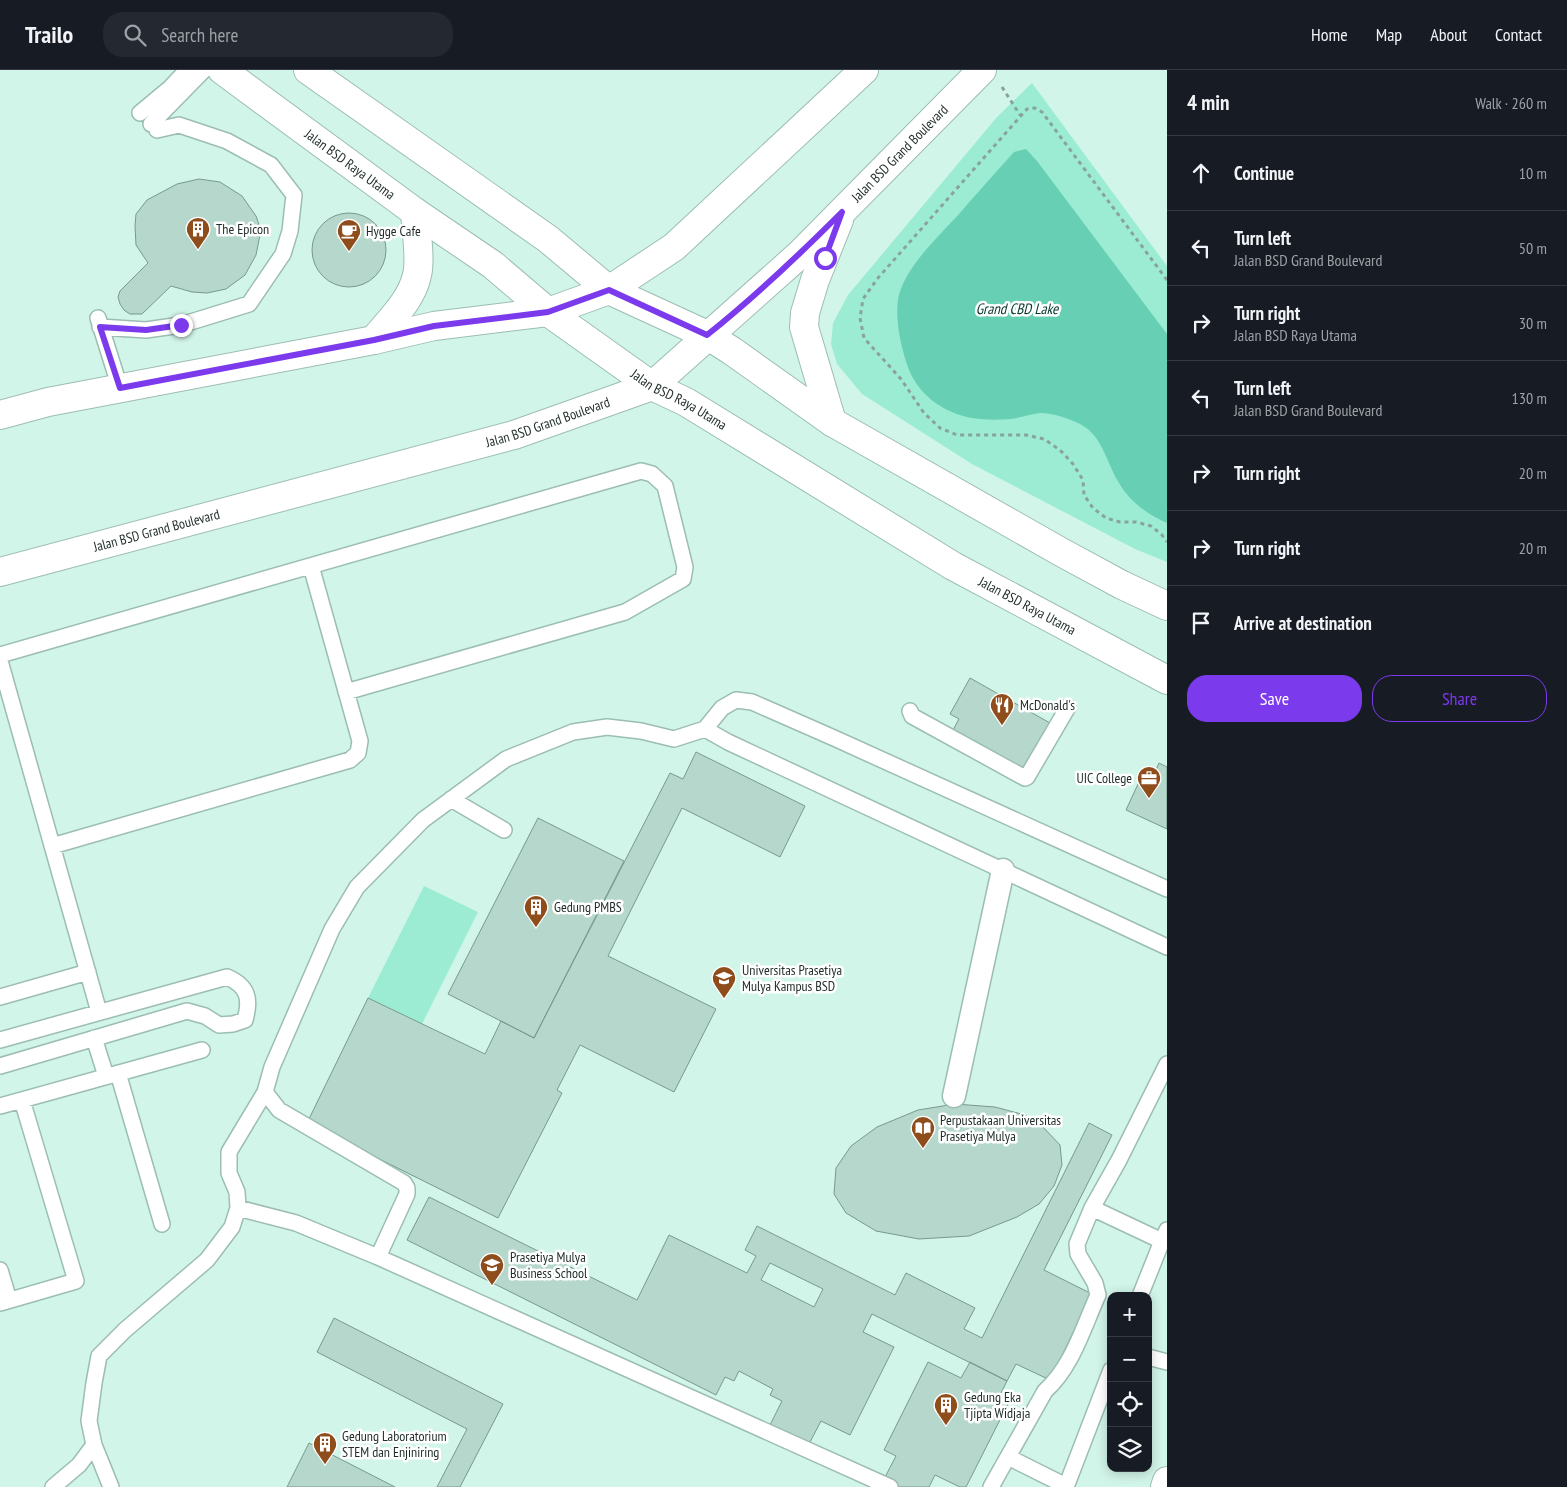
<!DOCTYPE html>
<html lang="en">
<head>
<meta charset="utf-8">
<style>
	:root { --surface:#171b24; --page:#242831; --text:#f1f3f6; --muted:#9ea1a6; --line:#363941; --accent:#7c3aed }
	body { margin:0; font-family:"PT Sans Narrow",sans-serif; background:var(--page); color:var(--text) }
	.controls { position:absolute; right:15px; bottom:15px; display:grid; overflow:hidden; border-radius:10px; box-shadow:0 2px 12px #0003 }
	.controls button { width:45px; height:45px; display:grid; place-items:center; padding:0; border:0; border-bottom:1px solid var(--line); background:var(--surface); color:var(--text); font:25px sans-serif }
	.stop { position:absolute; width:15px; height:15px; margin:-11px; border:4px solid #7c3aed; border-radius:50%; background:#fff }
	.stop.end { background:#7c3aed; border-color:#fff; box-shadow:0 1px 5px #0008 }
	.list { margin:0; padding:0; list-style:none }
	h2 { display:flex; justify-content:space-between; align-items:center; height:65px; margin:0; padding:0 20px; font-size:21px }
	h2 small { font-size:16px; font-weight:400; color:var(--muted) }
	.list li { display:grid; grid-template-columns:32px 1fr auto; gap:15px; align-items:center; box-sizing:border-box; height:75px; padding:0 20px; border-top:1px solid var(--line) }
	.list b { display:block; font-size:19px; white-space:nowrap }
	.list p { margin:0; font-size:16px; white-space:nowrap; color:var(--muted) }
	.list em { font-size:16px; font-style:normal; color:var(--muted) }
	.actions { display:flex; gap:10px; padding:15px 20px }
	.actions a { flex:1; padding:11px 0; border:1px solid var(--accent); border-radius:20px; text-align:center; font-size:18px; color:var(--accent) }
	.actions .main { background:var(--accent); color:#fff }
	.icon { flex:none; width:28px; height:28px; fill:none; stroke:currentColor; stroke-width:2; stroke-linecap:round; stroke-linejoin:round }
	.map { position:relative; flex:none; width:1167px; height:1417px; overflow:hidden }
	header { display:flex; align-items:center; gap:30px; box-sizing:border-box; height:70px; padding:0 25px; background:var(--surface); border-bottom:1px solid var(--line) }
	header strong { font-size:24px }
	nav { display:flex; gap:28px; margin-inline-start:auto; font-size:18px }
	.search { width:350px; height:45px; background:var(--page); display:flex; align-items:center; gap:12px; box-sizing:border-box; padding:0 18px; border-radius:20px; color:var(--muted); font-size:19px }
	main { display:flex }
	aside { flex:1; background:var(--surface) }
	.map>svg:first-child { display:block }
	.green { fill:#9cecd4 }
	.water { fill:#67cfb3 }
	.building { fill:#b5d7cc; stroke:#78998e; fill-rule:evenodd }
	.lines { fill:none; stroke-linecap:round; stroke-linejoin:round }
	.service-casing { stroke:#9cbdb2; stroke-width:18 }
	.pedestrian-casing { stroke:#9cbdb2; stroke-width:25 }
	.minor-casing { stroke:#9cbdb2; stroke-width:30 }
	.secondary-casing { stroke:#9cbdb2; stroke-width:30 }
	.primary-casing { stroke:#9cbdb2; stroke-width:30 }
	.path { stroke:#89a39a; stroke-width:3; stroke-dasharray:4 4; stroke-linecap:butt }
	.service { stroke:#fff; stroke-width:15 }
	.pedestrian { stroke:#fff; stroke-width:22 }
	.minor { stroke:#fff; stroke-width:28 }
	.secondary { stroke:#fff; stroke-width:28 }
	.primary { stroke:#fff; stroke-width:28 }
	.route { stroke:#7c3aed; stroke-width:6 }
	.labels { text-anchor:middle; stroke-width:5; stroke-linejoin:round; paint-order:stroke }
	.street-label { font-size:14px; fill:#1f2c28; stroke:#fff }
	.poi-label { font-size:14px; fill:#1f2c28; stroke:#fff; text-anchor:start }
	.water-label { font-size:15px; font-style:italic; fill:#07392e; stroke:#fff }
</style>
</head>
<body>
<header>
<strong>Trailo</strong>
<div class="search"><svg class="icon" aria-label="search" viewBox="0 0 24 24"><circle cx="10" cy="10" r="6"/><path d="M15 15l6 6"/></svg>Search here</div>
<nav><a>Home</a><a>Map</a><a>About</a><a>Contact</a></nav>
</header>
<main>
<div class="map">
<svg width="1167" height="1417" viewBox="0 0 1167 1417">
	<rect width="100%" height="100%" fill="#d2f5e9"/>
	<path class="green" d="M1032,13L1167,196V492L1135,479L972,394L862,324L837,294L831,274L833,253L848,225L997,47Z
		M424,816L478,842L422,954L368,928Z"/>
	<path class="water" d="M1026,79L1037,91L1167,264V453C1147,444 1130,432 1119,413C1106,392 1103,366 1080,354C1067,348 1054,343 1040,343C1030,344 1020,348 1010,349C999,350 984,350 972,348C944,343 920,326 909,300C901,278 895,252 898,229C904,198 938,167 959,144C977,123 996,102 1014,82Z"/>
	<path class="building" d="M199,109L220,112L242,126L256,146L261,160L256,185L245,205L226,219L207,223L192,222L171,216L142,244H130L124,240L120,234L118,227L120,221L148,193L136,175L135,156L136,144L147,130L177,114Z
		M312 180a37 37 0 1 1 74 0a37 37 0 1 1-74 0Z
		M970,608L1050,653L1025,699L953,660L959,649L950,644Z
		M696,682L805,736L780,787L682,738L608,886L716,939L674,1022L580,975L557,1020L562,1023L498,1148L307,1053L368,928L485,984L501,951L534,968L670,703L683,709Z
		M1159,693L1167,697V759L1126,740L1138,714L1148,718Z
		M538,748L624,791L534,968L448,924Z
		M955,1034L995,1037L1025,1045L1043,1057L1060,1075L1062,1095L1054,1116L1039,1134L1017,1147L969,1166L919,1169L876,1161L846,1143L834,1124L836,1098L851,1076L877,1057L918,1040Z
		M1089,1053L1112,1065L1044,1200L1092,1224L1050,1310L1016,1294L1007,1311L872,1244L863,1262L894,1277L850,1365L821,1351L809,1374L770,1355L782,1331L770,1325L773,1319L739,1301L734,1311L725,1307L716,1325L407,1170L429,1127L637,1230L669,1165L747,1203L756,1186L745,1180L757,1156L895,1225L906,1203L975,1238L964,1259L982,1268ZM770,1193L823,1219L814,1237L761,1210Z
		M334,1248L503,1334L460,1417H437L467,1359L317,1282Z
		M928,1292L961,1308L970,1292L1007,1311L999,1327L1009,1332L966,1417H960L935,1405L929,1417H899L884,1409L896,1386L884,1380Z
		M309,1373L395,1417H287Z"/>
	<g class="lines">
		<g class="service-casing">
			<path id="service" d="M140,43L170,18L187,0
				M151,54L204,0
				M98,248L120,318
				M100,257L146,260L181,255L249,234L283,184L290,161L294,125L271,95L227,71L179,55L157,60
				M0,585L641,401L652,404L665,416L685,497L683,509L625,542L346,622
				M0,591L99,942
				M910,641L912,646L1025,708L1027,707L1068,637
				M705,659L728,672L1167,877
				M451,729L504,760
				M52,776L350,690L358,683L360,671L311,496
				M0,927L88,902
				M94,968L106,1006
				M0,970L227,907C248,916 251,929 245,950L233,954L219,955L205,946L187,941L0,996
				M118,1003L162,1154
				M265,1022L279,1040L404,1113L407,1118V1124L378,1187
				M0,1036L202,980
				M238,1138L296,1153L378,1187L890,1417
				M1092,1138L1162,1171L1167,1160
				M0,1200L9,1230
				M1140,1226L1162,1171
				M0,1233L76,1211L22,1030
				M1148,1287L1167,1292
				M1008,1387L1066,1416
				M53,1417L79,1395L94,1375
				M111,1417L94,1375L89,1351L94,1313L99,1286L125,1260L207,1190L232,1157L238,1138L237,1122L229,1103V1082L265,1022L272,997L332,859L357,817L423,750L506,689L573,662L607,657L641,661L674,669L705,659L722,638L736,630L752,632L834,668L1167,819
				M991,1417L1045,1321C1072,1297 1083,1258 1098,1225L1095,1213L1078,1184L1077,1174L1092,1138L1119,1090L1167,994
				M1066,1417L1111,1300"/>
		</g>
		<g class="pedestrian-casing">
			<path id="pedestrian" d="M954,1026L1003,800"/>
		</g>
		<g class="minor-casing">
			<path id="minor" d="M1165,1417L1167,1411"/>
		</g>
		<g class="secondary-casing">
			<g id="secondary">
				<path d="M0,345L48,332L374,270L434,256L548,242"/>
				<path id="s1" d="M0,502L514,365L652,316"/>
			</g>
		</g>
		<g class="primary-casing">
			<g id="primary">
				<path id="s2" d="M222,0L415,142L493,195L548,242L652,316L686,332L953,496L1167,610"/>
				<path d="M308,0L548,169L609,220L707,265L732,281L832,352L1061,482L1122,515L1167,536"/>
				<path d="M548,242L609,220L674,177L864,0"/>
				<path d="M374,270C389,251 412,230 417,205C421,191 416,158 415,142"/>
				<path id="s3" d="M652,316L799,185L982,0"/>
				<path d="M832,352L804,257L805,243L815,210L839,150"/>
			</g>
		</g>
		<path class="path" d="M1002,17L1020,45
			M1167,210L1042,42L1035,38L1027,39L878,208L863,229L860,248L864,268L901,309L924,343L940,358L957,365H1026L1044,369L1060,380L1073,394L1083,410L1084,425L1093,438L1106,448L1120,452H1136L1151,456L1162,465L1167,472"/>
		<use href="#service" class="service"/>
		<use href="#pedestrian" class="pedestrian"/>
		<use href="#minor" class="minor"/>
		<use href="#secondary" class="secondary"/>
		<use href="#primary" class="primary"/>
	</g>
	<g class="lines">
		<path class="route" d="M181,255L146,260L100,257L120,318L374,270L434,256L548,242L609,220L707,265C755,227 799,185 842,142L825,188"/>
	</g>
	<defs>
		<g id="building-pin" transform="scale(1.25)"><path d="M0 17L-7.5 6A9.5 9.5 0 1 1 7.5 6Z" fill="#8f4d1c" stroke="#fff"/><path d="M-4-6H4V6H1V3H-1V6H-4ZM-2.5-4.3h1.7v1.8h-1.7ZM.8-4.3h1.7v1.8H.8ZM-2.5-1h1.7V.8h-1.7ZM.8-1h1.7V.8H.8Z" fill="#fff"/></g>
		<g id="cafe-pin" transform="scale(1.25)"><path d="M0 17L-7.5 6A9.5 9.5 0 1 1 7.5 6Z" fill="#8f4d1c" stroke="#fff"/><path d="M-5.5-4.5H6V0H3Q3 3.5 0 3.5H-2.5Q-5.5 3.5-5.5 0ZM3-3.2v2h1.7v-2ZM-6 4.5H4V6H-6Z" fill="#fff"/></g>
		<g id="restaurant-pin" transform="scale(1.25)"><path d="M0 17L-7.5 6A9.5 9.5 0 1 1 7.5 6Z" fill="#8f4d1c" stroke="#fff"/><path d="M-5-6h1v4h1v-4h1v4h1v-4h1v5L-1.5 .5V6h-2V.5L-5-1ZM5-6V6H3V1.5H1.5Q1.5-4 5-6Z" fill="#fff"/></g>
		<g id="office-pin" transform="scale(1.25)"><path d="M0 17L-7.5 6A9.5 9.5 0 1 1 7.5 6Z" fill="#8f4d1c" stroke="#fff"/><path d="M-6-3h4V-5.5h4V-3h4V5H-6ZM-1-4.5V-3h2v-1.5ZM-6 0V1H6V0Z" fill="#fff"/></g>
		<g id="university-pin" transform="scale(1.25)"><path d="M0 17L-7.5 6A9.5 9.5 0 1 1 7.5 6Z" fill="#8f4d1c" stroke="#fff"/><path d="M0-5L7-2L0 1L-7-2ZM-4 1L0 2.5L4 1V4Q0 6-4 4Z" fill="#fff"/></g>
		<g id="library-pin" transform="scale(1.25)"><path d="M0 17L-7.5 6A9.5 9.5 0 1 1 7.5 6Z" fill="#8f4d1c" stroke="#fff"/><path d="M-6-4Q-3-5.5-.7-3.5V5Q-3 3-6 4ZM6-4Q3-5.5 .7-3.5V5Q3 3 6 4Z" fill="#fff"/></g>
	</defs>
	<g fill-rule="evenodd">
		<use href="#building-pin" x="198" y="159"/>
		<use href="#cafe-pin" x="349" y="161"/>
		<use href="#restaurant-pin" x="1002" y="635"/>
		<use href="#office-pin" x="1149" y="708"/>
		<use href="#building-pin" x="536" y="837"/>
		<use href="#university-pin" x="724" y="908"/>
		<use href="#library-pin" x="923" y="1058"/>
		<use href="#university-pin" x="492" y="1195"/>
		<use href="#building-pin" x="946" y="1335"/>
		<use href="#building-pin" x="325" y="1374"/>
	</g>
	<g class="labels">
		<g class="street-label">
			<text dy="5" stroke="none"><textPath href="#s3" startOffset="340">Jalan BSD Grand Boulevard</textPath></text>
			<text dy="5" stroke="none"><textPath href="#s2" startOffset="159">Jalan BSD Raya Utama</textPath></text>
			<text dy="5" stroke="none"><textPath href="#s2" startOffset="564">Jalan BSD Raya Utama</textPath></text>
			<text dy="5" stroke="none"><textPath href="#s1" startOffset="568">Jalan BSD Grand Boulevard</textPath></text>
			<text dy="5" stroke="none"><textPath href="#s1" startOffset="162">Jalan BSD Grand Boulevard</textPath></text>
			<text dy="5" stroke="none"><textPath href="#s2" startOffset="969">Jalan BSD Raya Utama</textPath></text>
		</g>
		<g class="poi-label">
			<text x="216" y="164">The Epicon</text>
			<text x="366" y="166">Hygge Cafe</text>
			<text x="1020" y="640">McDonald's</text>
			<text x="1132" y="713" text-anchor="end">UIC College</text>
			<text x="554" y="842">Gedung PMBS</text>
			<text x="742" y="905">Universitas Prasetiya<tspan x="742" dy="16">Mulya Kampus BSD</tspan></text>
			<text x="940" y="1055">Perpustakaan Universitas<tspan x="940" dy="16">Prasetiya Mulya</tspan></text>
			<text x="510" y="1192">Prasetiya Mulya<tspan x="510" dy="16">Business School</tspan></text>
			<text x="964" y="1332">Gedung Eka<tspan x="964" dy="16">Tjipta Widjaja</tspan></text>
			<text x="342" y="1371">Gedung Laboratorium<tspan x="342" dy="16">STEM dan Enjiniring</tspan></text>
		</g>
		<g class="water-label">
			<text x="1017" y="244">Grand CBD Lake</text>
		</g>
	</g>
</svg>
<div class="controls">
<button>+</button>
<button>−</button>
<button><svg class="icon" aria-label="locate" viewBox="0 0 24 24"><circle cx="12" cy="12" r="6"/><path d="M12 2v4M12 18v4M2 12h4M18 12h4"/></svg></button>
<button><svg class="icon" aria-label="layers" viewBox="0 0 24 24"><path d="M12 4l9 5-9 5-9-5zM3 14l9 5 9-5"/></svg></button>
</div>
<div class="stop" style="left:825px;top:188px"></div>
<div class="stop end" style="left:181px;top:255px"></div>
</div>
<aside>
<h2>4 min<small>Walk · 260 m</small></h2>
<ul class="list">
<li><svg class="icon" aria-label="ahead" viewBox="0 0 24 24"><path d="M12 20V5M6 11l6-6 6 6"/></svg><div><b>Continue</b></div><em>10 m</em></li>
<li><svg class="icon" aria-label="left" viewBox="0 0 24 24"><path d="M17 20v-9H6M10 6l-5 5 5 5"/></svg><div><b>Turn left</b><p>Jalan BSD Grand Boulevard</p></div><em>50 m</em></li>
<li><svg class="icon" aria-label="right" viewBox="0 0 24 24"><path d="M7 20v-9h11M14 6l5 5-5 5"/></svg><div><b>Turn right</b><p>Jalan BSD Raya Utama</p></div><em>30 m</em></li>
<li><svg class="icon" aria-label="left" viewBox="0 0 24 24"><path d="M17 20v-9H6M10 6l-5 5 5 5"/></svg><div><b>Turn left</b><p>Jalan BSD Grand Boulevard</p></div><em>130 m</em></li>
<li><svg class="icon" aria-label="right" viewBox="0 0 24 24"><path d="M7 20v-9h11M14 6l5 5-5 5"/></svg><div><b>Turn right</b></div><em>20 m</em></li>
<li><svg class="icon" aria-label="right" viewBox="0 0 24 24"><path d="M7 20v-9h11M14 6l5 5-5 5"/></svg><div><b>Turn right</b></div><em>20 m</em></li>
<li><svg class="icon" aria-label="arrive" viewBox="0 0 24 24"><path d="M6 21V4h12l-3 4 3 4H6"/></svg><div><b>Arrive at destination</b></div></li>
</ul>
<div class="actions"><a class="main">Save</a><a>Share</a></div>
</aside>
</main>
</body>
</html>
